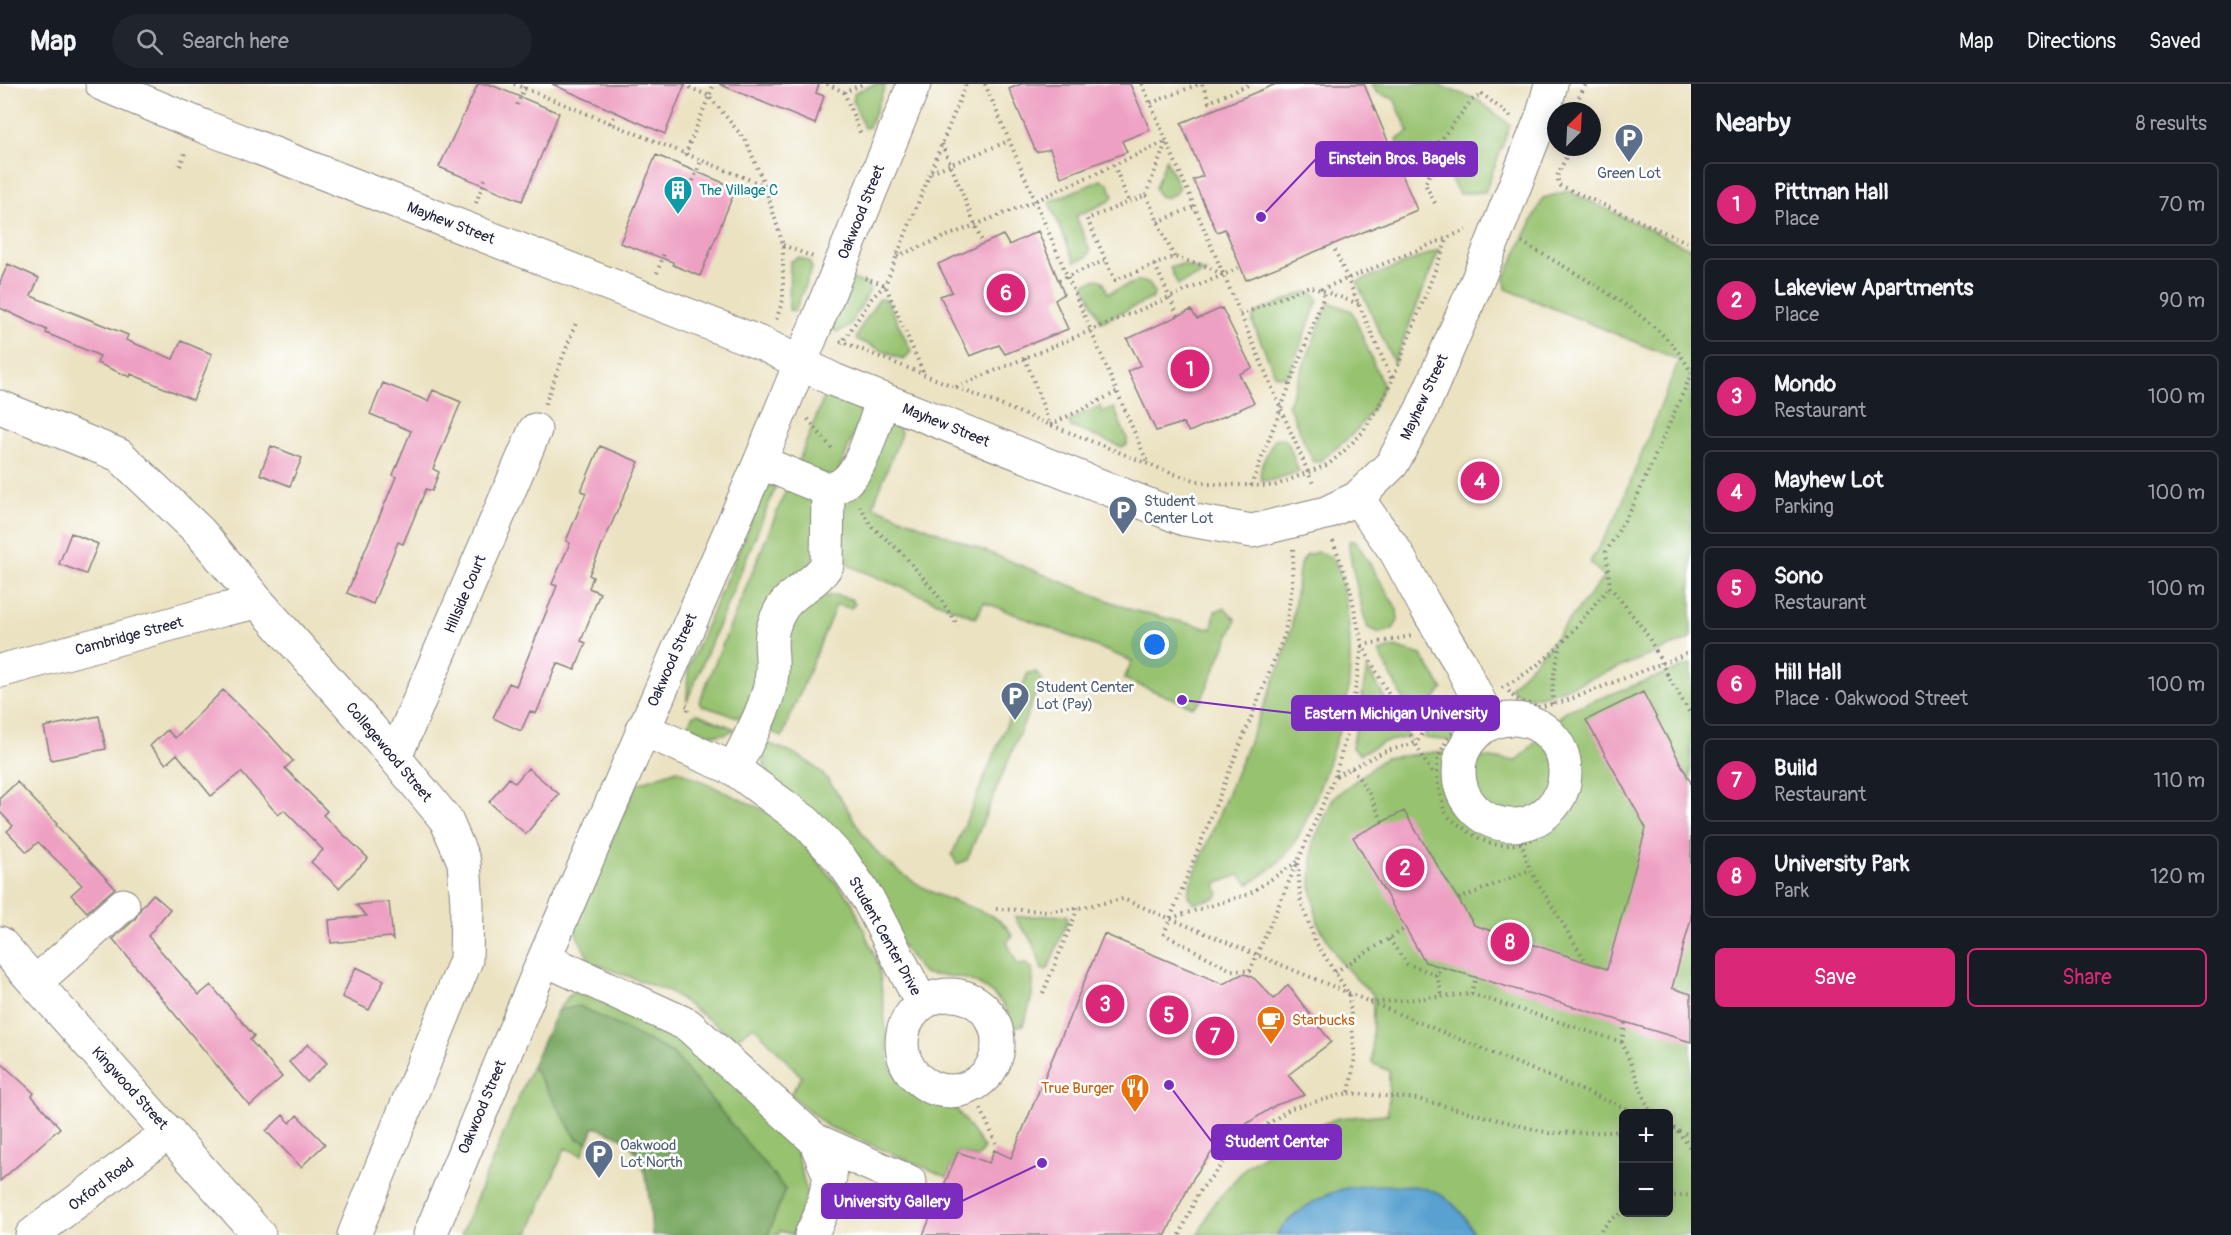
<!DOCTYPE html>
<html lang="en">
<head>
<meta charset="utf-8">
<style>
	:root { --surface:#171b24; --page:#20242c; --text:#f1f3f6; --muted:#9ea1a6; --line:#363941; --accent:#db2777 }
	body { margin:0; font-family:Pangolin,sans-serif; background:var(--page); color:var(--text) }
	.controls { position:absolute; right:18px; bottom:18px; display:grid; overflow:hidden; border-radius:9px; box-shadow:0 3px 15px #0003 }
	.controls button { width:54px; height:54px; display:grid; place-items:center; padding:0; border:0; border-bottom:2px solid var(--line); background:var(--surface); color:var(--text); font:30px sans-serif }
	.compass { position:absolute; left:1547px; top:18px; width:54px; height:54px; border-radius:50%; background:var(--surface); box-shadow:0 3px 15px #0003; rotate:24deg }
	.you { position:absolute; left:1155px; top:561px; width:21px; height:21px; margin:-15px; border:4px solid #fff; border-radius:50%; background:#1a73e8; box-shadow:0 0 0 9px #1a73e833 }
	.badge { display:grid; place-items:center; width:39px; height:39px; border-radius:50%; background:var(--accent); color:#fff; font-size:20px; font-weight:700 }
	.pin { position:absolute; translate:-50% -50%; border:3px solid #fff; box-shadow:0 2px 6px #0006 }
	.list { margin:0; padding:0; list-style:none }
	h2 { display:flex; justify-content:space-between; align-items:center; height:78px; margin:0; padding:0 24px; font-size:26px }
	h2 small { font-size:20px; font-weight:400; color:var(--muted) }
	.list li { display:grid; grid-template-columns:39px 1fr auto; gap:18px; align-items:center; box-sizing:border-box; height:84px; margin:0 12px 12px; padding:0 12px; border:2px solid var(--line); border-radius:9px }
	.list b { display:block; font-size:22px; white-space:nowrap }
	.list p { margin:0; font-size:20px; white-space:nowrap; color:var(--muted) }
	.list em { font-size:20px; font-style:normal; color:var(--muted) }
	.actions { display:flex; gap:12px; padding:18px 24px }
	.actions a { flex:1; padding:14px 0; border:2px solid var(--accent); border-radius:9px; text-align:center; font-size:21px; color:var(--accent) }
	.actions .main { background:var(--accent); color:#fff }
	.icon { flex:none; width:33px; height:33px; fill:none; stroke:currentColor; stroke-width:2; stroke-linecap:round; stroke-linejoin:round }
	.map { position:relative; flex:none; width:1691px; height:1151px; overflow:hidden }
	header { display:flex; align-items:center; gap:36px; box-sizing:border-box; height:84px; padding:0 30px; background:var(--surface); border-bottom:2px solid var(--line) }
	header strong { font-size:28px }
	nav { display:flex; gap:33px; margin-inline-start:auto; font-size:21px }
	.search { width:420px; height:54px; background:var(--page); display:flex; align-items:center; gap:15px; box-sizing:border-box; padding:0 21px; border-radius:33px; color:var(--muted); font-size:22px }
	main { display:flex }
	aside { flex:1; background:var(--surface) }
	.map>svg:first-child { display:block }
	.green { fill:#97c26f; stroke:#5c7255; stroke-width:1.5; fill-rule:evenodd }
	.forest { fill:#79a862; stroke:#4e654e; stroke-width:1.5 }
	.water { fill:#59a1d0; stroke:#3e6286; stroke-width:1.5 }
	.building { fill:#eea0c3 }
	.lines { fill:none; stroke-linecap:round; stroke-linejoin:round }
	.minor-casing { stroke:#86827e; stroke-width:35 }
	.path { stroke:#86827e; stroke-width:4; stroke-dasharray:1.5 4.5; stroke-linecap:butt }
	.minor { stroke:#fff; stroke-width:33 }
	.path-bridge { stroke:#86827e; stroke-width:4; stroke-dasharray:1.5 4.5; stroke-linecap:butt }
	.labels { text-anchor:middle; stroke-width:5; stroke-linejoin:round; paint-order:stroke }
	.service-label { font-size:15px; fill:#4e5e75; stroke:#fff; text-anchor:start }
	.culture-label { font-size:15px; fill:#0d838f; stroke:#fff; text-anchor:start }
	.street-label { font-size:15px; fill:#22223b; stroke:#fff }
	.food-label { font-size:15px; fill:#c56008; stroke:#fff; text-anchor:start }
	.leader { fill:none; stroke:#7b2cbf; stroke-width:2 }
	.callout-dot { fill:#7b2cbf; stroke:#fff; stroke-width:2 }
	.callout { fill:#7b2cbf; stroke:#7b2cbf; stroke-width:2 }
	.callout-label { font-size:16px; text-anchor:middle; font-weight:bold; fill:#fff }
</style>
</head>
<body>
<header>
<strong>Map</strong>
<div class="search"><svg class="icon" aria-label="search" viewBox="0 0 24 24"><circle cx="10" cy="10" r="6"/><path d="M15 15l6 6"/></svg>Search here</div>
<nav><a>Map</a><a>Directions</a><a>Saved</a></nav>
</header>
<main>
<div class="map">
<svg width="1691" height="1151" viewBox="0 0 1691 1151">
	<rect width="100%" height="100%" fill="#fff"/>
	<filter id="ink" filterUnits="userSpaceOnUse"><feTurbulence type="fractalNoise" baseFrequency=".0167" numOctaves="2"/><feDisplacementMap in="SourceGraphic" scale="12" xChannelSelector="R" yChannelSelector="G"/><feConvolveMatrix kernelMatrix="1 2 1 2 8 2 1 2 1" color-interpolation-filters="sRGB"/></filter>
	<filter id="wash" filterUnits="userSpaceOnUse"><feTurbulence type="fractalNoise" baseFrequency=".008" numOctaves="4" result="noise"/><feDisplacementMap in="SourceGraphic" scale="24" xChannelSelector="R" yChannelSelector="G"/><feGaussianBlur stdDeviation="1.35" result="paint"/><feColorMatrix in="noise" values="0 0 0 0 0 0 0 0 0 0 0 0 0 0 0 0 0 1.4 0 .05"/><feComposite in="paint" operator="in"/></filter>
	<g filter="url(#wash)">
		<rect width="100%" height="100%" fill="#ebe2c1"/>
		<path class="green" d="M875,0H886L869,43L864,44L853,17L855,8Z
			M1371,0H1435L1478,16L1510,41L1485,108L1459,110L1447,89L1430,96L1421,74L1404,79L1396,56L1409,48L1394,15L1377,9Z
			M1166,75L1179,104L1175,110L1165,114L1159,112L1155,104Z
			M1101,96L1108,99L1113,111L1110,117L1076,132L1090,167L1087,173L1075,178L1049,118Z
			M1568,107L1691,165V555L1559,607L1535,613L1519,611L1510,604L1545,566L1604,493L1590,478L1617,431L1679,276L1506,205L1505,193L1543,114Z
			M1439,166L1394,279L1357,198Z
			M798,173L809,177L812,184L795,227L789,226L790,178Z
			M1182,180L1206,188L1178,201L1170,184Z
			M853,195L867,200L870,206L849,243L838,248L831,245Z
			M1097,195L1103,197L1108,209L1138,197L1149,199L1154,208L1153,214L1101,238L1084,200Z
			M1305,208L1314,209L1318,216L1290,288L1285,293L1275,291L1253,239V233L1258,228Z
			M879,215L887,216L911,267L904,276L856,255L862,241Z
			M1329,218L1352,227L1383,302C1370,337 1350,355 1320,377L1313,378L1288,320Z
			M825,311L856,322L863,329L836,393L796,383Z
			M1100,322L1103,328L1114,324L1127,355V361L1122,363L1071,343L1069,338L1074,334Z
			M893,336L899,340L901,350L873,422L1132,526L1212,545L1215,527L1225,524L1236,536L1201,617L1193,623L1124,595L1132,577L984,518L976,534L852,483L840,473L838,419Z
			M1282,354L1288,358L1299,388L1269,397L1261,396C1258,383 1269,365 1275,355Z
			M778,398L687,617L688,584L766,403Z
			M788,401L816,417L820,460L759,584L744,635L703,622L699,618Z
			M1349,457H1356L1397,525L1398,537L1392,546L1380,549L1368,544C1364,535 1347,465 1349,457Z
			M1317,468C1339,471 1338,485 1343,505C1352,542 1352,590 1345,628C1343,638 1338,649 1335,659C1324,692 1307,745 1285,772C1274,783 1262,792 1249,800L1239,791L1216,800L1219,810L1216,814L1194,819L1188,812L1190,801L1281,580L1291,546L1300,480L1307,471Z
			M835,511L851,515L855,520L851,524L836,521L782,653L770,647L790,536L804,520L823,513Z
			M1395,563L1421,571L1443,605L1419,633L1410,629L1379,568Z
			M1691,580V1151H1198L1213,1121L1248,1081L1297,1050L1338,1034L1388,1030L1389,987L1372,979L1373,910L1359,898L1339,876L1318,840L1311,802L1313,758L1334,713L1385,674L1435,668L1517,677L1566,627ZM1624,1030H1668V1128H1624Z
			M1367,585L1409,653L1384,658L1360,670L1352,664Z
			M1036,588L1042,595L967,776L957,780L952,771L1028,589Z
			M1452,620L1472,648L1464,658L1424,654L1426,644Z
			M698,630L735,645C720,656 703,650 688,641L693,631Z
			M764,659C775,661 784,665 794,670C839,691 845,732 875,766C893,785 915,800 938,811C958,821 1005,829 1012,852L1007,858L1018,881L1026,880L1032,884C1035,905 1031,921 1023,941L1012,943C1010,937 1009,930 1006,925C996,909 975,895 956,893C945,892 934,892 923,889L770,692L763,678Z
			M677,686L779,733L851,816L879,882L890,983L908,1006L934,1017L952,1019L984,1064L977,1074L958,1068L947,1093L827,1042L790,1010L802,993L754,942L736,955L670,908L590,878L574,845L636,700Z
			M1067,831L1068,835L1048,885L1042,886C1039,874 1036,863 1029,853C1025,846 1018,842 1015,833Z
			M574,906L664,943L724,984L795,1063L807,1109L794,1151L780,1147L778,1151H768L785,1105L557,927Z
			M532,982L577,1054L588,1058L582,1071L565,1064L528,1151H461Z"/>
		<path class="forest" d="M579,922L673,969L785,1105L768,1151H652C650,1122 650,1069 620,1053C612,1049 603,1046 594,1043L588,1058L577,1055L532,982L557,927Z"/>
		<path class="water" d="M1372,1101C1387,1102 1404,1100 1419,1103C1445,1107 1465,1128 1474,1151H1276C1291,1130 1318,1112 1343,1105C1352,1102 1363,1103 1372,1101Z"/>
		<g id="blocks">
			<path class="building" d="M478,0H489L559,29L522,117L439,83Z
				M552,0H685L665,50Z
				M719,0H819L816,9L824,12L815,40Z
				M1021,0H1130L1150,46L1122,57L1127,68L1061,93L1050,65L1036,68L1009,5Z
				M1276,0H1364L1417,126L1246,196L1225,145L1217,148L1193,96L1203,92L1181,39Z
				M656,71L736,104L700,192L673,181V178L620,159Z
				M1038,147L1064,210L1055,216L1068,245L1005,270L999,261L970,272L940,212L952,208L938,180L1003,151L1009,161Z
				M8,180L39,194L31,212L128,251L126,256L173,275L181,257L212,270L193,316L131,290L130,293L97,279L100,272L46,249L47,246L0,224V198Z
				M1222,224L1252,284L1239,290L1254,319L1189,348L1183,339L1156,347L1128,287L1141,281L1127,255L1191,226L1197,235Z
				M383,299L428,317L433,306L461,318L433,385L439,388L432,407L426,405L403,460L398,458L373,520L347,509L396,393L393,391L411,347L370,330Z
				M271,362L302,374L290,402L260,390Z
				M600,362L639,378L589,491L593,493L589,504L600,509L581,557L586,559L575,586L557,579L536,630L530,627L521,647L493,634L509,599L516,602L557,502L552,500L570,459L566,457L586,409L581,407Z
				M71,449L98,460L86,490L59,480Z
				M223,606L270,651L293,677L285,684L327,727L323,731L368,774L339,804L311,778L323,766L284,726L278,731L241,688L211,712L177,670L166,680L150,662L167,646L175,654Z
				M1643,608L1691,699V835L1672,904L1691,910V958L1425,878L1353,753L1404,727L1474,841L1607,885L1646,744L1586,636Z
				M99,632L106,665L51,676L44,643Z
				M528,684L559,710L526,750L489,718L509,694L515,699Z
				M17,698L57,740L56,741L115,804L87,828L71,811L82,801L38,758L27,768L7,747L13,742L0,728V714Z
				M153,810L170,825L148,852L199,911L211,901L254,952L250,956L282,993L250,1022L113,855L135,835L141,824Z
				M389,818L393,856L390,853L331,859L329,836L367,832L356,821Z
				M1104,850L1223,900L1242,890L1248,891L1255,895L1274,915L1288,901L1331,958L1288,991L1305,1011L1276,1021L1246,1040L1228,1061L1220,1057L1194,1093L1178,1124L1166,1151H923L958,1068L989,1079L994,1066L1011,1074Z
				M356,883L384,896L369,926L342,913Z
				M308,960L327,979L307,998L289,978Z
				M0,978L34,1009L32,1012L60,1044L0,1097Z
				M283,1031L290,1039L297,1031L325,1060L301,1083L266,1047Z"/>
		</g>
	</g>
	<g filter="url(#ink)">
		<use href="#blocks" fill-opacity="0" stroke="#86827e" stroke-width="1.5"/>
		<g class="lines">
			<g class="minor-casing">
				<path id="minor" d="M102,0L205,43L765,261L834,296L1184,435L1252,447L1326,429L1357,414L1392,380L1421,327L1478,195L1543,30L1551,0
					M0,323L119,371L200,448L258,518L372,646L446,736L464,778L467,821L466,876L354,1151
					M760,378L828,406C834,404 840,403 845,398C864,383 874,338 883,315
					M1357,414L1396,468L1427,525L1460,579L1490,639
					M0,587L222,526L258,518
					M1459 688a53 53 0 1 1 106 0a53 53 0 1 1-106 0Z
					M642,645L734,685L806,738L842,777L868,815L922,920
					M395,673L535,346
					M734,685C747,657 766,627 771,596C776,570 764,558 779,529C790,507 815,501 827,481L828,406
					M0,859L259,1151
					M544,875L688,941L815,1056L910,1098
					M36,898L123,821
					M902 959a48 48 0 1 1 96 0a48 48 0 1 1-96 0Z
					M32,1151L169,1048
					M430,1151L544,875L760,378L914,0
					M811,1151L820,1132L830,1093L815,1056"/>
			</g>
			<path class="path" d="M514,0L765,102
				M827,0L844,8L863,0
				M985,0L1148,380
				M1142,0L1314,402
				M1202,0L1209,18L1251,0
				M684,1L709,12L746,57L765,102L783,161V216L776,236
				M844,8L861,51
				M1579,13L1586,0
				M1151,19L1199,0
				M517,21L526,0
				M611,40L616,28
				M942,60L983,160
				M1571,63L1557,92L1559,101L1691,160
				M685,71L714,0
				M1114,81L1129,118
				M180,82L186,66
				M931,88L1009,57
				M693,97L701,77
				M1146,111L1166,58
				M476,119L486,92
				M1435,119L1425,100L1434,81L1436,62L1471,17L1481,9L1511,33
				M1158,138L1194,123
				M1522,158C1571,188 1668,235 1691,289
				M783,161L813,173
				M1335,166L1392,296
				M897,172L1035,117L1167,57
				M1174,173L1146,111L1087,135L1115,196L1174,173L1208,183L1223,191L1241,183
				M1155,181L1178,232
				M657,189L665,167
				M865,194L885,201L924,290
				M1059,196L1106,176
				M1240,231L1309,202L1359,220
				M840,257L1171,389L1208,400L1274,402L1329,380L1344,367L1362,349L1378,324L1392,297L1448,153
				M841,260L872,214L885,201L966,0
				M1025,274L1050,341L1117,308
				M956,303L1223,191
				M545,320L577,236
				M808,335L833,366
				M1251,402L1324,212L1322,205L1466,146
				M860,422L871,442L902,469L937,510L958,542
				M1333,457L1350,504L1362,561L1427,681L1435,691
				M1293,465L1292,501L1285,549L1164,850L1231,886L1250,887L1298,777
				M1362,561L1412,552
				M1656,567L1645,547L1610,503L1606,468L1632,424L1691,291
				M1667,590L1691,631
				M1502,604C1524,591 1544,578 1562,559C1579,541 1593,521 1610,503
				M1553,620C1551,599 1555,582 1561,562
				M686,621L689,623L686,630
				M1538,623L1566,617L1691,568
				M1459,639C1440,665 1432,678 1440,710C1442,716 1443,723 1445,728C1449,735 1460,741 1466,746C1477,754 1490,761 1503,761C1544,763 1583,719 1577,679C1574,661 1553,634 1538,624C1525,615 1520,623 1508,606
				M1352,684L1367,706L1383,738
				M1336,692L1383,668L1416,659L1446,616
				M1521,758L1530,786L1586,878
				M1459,815L1530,786
				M996,825L1050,827L1078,824L1123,815L1639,1030
				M1171,834L1249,810L1297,778
				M1389,855L1407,880L1437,891L1441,883
				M1335,888L1406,844
				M1437,891L1442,911
				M1043,909L1078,824
				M1471,910L1476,893
				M1370,919L1471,910L1622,958
				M1625,939L1622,958L1651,1030
				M1349,1009L1418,1015L1549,1049L1614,1048L1624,1045
				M981,1025L996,1059
				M1668,1042L1691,1052
				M1678,1047L1691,1065
				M1668,1112L1691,1111
				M1180,1151L1198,1109L1238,1061L1291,1024L1349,1009L1355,973L1349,910L1315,857L1300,815L1298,777L1335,692L1350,638L1362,562
				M1597,1151L1610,1136L1624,1128"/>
			<use href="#minor" class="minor"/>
			<path class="path-bridge" d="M1656,567L1667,590"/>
		</g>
	</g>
	<defs>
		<g id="parking-pin" transform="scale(1.5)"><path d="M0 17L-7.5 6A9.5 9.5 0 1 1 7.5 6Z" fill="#5c6f8a" stroke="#fff"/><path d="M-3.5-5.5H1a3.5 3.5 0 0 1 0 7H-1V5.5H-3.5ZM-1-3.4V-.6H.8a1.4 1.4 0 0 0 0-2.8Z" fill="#fff"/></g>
		<g id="building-pin" transform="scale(1.5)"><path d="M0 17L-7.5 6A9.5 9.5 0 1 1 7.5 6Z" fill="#0f9aa8" stroke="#fff"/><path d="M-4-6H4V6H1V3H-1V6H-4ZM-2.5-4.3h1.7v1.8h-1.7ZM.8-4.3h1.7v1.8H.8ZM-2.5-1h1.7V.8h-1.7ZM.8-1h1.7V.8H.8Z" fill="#fff"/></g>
		<g id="cafe-pin" transform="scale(1.5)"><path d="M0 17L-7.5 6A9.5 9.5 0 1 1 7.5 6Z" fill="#e8710a" stroke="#fff"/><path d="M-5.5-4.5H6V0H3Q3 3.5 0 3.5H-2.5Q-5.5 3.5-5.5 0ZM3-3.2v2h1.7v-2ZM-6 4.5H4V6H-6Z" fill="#fff"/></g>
		<g id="restaurant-pin" transform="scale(1.5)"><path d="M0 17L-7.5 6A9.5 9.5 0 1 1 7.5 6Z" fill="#e8710a" stroke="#fff"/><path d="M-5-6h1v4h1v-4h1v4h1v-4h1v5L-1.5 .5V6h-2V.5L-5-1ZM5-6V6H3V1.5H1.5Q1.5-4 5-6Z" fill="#fff"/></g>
	</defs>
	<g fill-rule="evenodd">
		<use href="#parking-pin" x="1629" y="54"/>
		<use href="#building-pin" x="678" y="106"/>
		<use href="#parking-pin" x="1123" y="426"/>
		<use href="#parking-pin" x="1015" y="612"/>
		<use href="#cafe-pin" x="1271" y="936"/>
		<use href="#restaurant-pin" x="1135" y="1004"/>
		<use href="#parking-pin" x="599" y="1070"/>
	</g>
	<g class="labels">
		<g class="service-label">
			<text x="1629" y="94" text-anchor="middle">Green Lot</text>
			<text x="1144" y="422">Student<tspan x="1144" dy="17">Center Lot</tspan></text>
			<text x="1036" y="608">Student Center<tspan x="1036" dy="17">Lot (Pay)</tspan></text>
			<text x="620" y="1066">Oakwood<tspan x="620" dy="17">Lot North</tspan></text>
		</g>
		<g class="culture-label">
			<text x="699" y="111">The Village C</text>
		</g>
		<g class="street-label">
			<text transform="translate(861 128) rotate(-68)" y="5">Oakwood Street</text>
			<text transform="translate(451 139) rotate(21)" y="5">Mayhew Street</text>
			<text transform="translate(1424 313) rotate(-65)" y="5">Mayhew Street</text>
			<text transform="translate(946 341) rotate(22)" y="5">Mayhew Street</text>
			<text transform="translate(465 510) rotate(-67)" y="5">Hillside Court</text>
			<text transform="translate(129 552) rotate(-15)" y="5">Cambridge Street</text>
			<text transform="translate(672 576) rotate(-66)" y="5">Oakwood Street</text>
			<text transform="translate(389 668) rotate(50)" y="5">Collegewood Street</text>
			<text transform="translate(885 852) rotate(61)" y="5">Student Center Drive</text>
			<text transform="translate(130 1004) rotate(48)" y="5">Kingwood Street</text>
			<text transform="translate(482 1023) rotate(-67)" y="5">Oakwood Street</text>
			<text transform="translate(101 1100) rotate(-37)" y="5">Oxford Road</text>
		</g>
		<g class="food-label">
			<text x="1292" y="941">Starbucks</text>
			<text x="1114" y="1009" text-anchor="end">True Burger</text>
		</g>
	</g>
	<path class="leader" d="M1261 133L1316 75M1182 616L1292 629M1169 1001L1212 1058M1042 1079L962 1117"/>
	<g class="callout-dot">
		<circle cx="1261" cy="133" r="6"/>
		<circle cx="1182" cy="616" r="6"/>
		<circle cx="1169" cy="1001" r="6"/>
		<circle cx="1042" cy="1079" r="6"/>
	</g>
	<g class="callout">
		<rect x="1316" y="58" width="161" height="34" rx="6"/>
		<rect x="1292" y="612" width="207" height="34" rx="6"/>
		<rect x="1212" y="1041" width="129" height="34" rx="6"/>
		<rect x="822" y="1100" width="140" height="34" rx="6"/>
	</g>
	<g class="callout-label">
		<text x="1397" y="80">Einstein Bros. Bagels</text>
		<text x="1396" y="635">Eastern Michigan University</text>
		<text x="1277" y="1063">Student Center</text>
		<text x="892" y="1123">University Gallery</text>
	</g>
</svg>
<div class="controls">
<button>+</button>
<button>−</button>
</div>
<svg class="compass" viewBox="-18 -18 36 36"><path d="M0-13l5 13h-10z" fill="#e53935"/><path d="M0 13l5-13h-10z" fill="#9ea1a6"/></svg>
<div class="you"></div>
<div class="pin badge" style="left:1190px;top:285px">1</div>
<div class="pin badge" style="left:1405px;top:784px">2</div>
<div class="pin badge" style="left:1105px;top:920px">3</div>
<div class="pin badge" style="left:1480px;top:397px">4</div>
<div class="pin badge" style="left:1169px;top:931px">5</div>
<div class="pin badge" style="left:1006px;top:209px">6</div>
<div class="pin badge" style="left:1215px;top:952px">7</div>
<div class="pin badge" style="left:1510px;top:858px">8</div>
</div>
<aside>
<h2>Nearby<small>8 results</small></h2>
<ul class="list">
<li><span class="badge">1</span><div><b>Pittman Hall</b><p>Place</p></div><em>70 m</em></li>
<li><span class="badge">2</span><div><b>Lakeview Apartments</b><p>Place</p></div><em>90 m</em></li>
<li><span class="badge">3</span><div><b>Mondo</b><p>Restaurant</p></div><em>100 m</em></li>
<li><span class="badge">4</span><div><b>Mayhew Lot</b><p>Parking</p></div><em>100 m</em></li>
<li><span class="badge">5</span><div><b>Sono</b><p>Restaurant</p></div><em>100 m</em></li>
<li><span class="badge">6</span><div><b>Hill Hall</b><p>Place · Oakwood Street</p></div><em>100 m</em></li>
<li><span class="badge">7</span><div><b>Build</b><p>Restaurant</p></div><em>110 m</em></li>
<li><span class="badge">8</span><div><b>University Park</b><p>Park</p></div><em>120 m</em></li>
</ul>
<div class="actions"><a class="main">Save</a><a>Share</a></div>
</aside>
</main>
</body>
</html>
